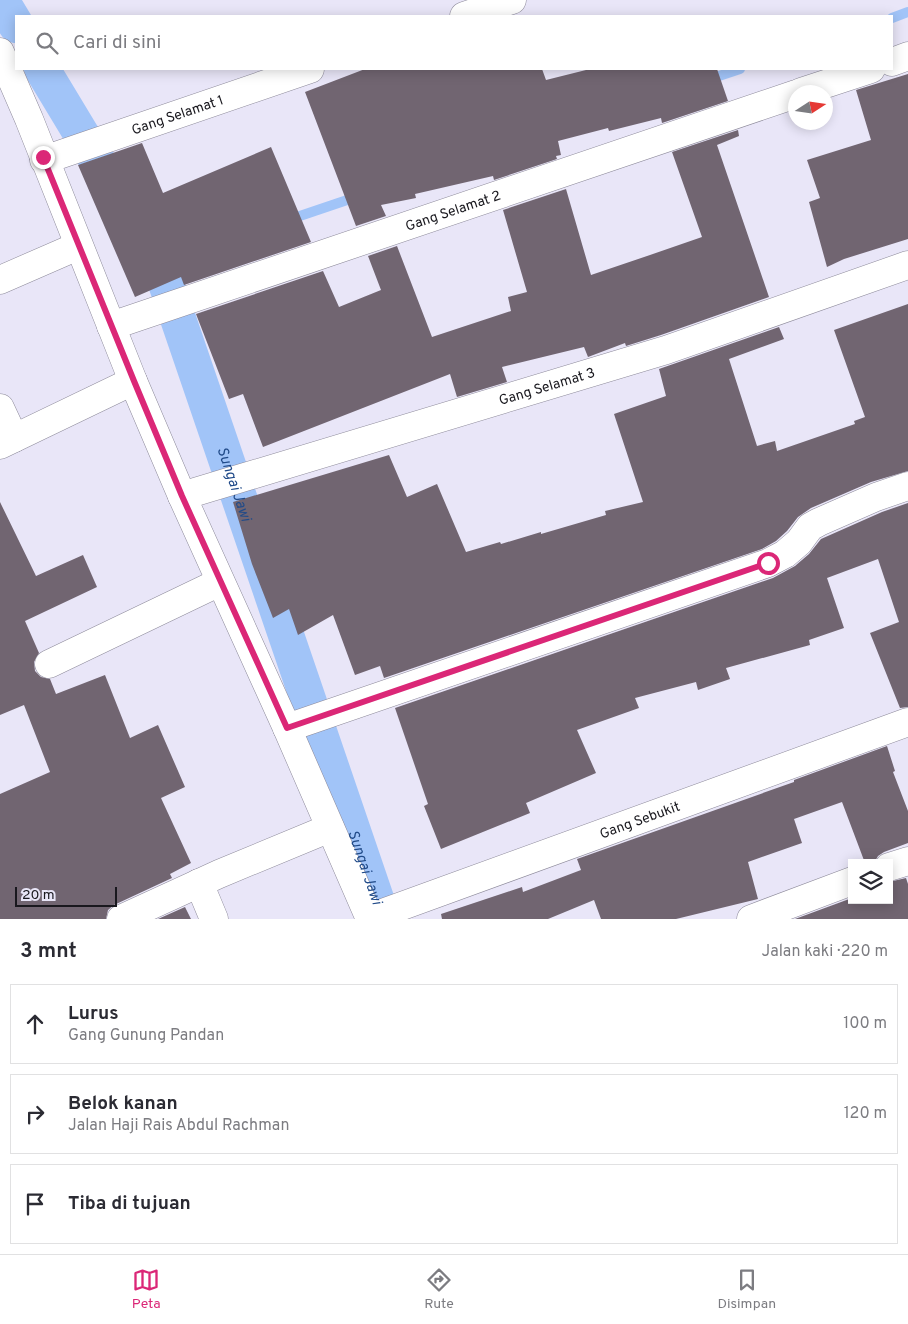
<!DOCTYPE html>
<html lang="id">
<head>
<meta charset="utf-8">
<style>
	:root { --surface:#fff; --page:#f7f7f7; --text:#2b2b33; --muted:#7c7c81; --line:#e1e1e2; --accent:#db2777 }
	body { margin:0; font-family:Overpass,sans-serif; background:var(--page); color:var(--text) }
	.controls { position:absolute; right:15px; bottom:15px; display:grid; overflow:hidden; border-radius:0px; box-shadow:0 2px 12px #0003 }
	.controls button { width:45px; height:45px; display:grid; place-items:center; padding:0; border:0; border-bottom:1px solid var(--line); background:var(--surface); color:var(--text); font:25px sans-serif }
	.compass { position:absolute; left:788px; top:85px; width:45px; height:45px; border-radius:50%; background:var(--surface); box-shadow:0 2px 12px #0003; rotate:78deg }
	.scale { position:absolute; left:15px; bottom:12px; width:102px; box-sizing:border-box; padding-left:5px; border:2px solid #19181e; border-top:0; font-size:14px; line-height:18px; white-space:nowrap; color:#19181e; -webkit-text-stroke:4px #e9e6f8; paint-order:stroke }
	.stop { position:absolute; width:15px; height:15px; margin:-11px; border:4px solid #db2777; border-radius:50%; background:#fff }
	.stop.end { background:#db2777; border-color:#fff; box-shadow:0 1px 5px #0008 }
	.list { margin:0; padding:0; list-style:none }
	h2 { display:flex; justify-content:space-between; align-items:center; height:65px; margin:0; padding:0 20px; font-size:21px }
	h2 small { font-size:16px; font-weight:400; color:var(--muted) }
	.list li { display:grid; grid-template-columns:32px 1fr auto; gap:15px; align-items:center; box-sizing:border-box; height:80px; margin:0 10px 10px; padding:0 10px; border:1px solid var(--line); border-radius:0px }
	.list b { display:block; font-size:19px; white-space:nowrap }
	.list p { margin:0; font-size:16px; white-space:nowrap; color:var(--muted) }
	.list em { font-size:16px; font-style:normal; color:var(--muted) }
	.icon { flex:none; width:28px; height:28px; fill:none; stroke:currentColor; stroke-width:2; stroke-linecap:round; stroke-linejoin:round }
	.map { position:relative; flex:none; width:908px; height:919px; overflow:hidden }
	.search { position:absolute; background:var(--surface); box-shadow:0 2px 12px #0003; left:15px; right:15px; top:15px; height:55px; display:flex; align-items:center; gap:12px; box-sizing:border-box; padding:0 18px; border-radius:0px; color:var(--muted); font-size:19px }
	.sheet { height:335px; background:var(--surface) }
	nav { display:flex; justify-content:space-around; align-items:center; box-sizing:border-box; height:70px; border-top:1px solid var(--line); background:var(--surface); font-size:14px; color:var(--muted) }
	nav a { display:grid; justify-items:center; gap:2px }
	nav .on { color:var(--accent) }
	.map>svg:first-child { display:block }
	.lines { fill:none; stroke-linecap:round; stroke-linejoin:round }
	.stream { stroke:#a1c4f8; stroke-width:10 }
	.canal { stroke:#a1c4f8; stroke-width:36 }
	.building { fill:#716571 }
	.minor-casing { stroke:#8d8a9a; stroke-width:29 }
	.minor { stroke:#fff; stroke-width:28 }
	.route { stroke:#db2777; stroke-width:6 }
	.labels { text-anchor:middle; stroke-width:4.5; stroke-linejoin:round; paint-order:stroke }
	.street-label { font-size:14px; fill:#19181e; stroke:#e9e6f8 }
	.water-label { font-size:15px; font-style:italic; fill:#214b89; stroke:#e9e6f8 }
</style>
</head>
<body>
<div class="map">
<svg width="908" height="919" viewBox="0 0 908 919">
	<rect width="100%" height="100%" fill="#e9e6f8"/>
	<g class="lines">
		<path class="stream" d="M892,18L908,12
			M707,80L740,69
			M288,220L359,196"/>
		<g class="canal">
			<path d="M1,0L16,25"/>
			<path id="s1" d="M42,69L159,263L383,919"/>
		</g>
	</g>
	<path class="building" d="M365,69H542L546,80L590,69H717L728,101L662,123L661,118L609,131L608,128L558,141L561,155L556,156L557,159L494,180L493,176L415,194L416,198L381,205L386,216L356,226L305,92Z
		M908,74V239L844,259L827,267L809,202L820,198L807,160L871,140L856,90Z
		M738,130L739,136L717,145L769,297L661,335L626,346L625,343L588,357L584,347L502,367L507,382L457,397L450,374L263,447L243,394L229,399L196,314L323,271L339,307L381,290L368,256L397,246L432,337L511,311L508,297L527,292L503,210L566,189L591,275L650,255L702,237L672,152Z
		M142,143L163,193L271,147L311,242L184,285L181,277L135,297L78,165Z
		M908,304V471L871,482L811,508L798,517L787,531L776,541L762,549L384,678L380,666L355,675L333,615L298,635L289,609L273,618L252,564L233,502L389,455L407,497L437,484L466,552L500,542L501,544L541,532V534L606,515L605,511L643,502L614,414L666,396L659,369L779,327L784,339L729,359L757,446L775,441L777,451L855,424L854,421L865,417L834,330Z
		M0,502L36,576L83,555L97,587L25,621L39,653L34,662L35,671L41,677L50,679L56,694L105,675L130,738L158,725L185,787L161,798L191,863L170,874L172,878L114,905L108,910L106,919H0V794L50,772L24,705L0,715Z
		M908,503V707L900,708L870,633L899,622L878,559L827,578L844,628L809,640L810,645L726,668L730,679L698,690L696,682L635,698L639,708L577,730L596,773L526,803L530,813L441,849L424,806L428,804L395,708L773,578L795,566L809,554L821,539L882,512Z
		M887,746L895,771L893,772L908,811V843L884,852L878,856L874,863H865L842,802L794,819L802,843L748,862L758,899L676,919H601L594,900L548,919H442L441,914L522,887L523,892L581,870L577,859L794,782V780Z
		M906,878L908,884V919H795L852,898V900H889V882Z
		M185,907L191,919H158Z"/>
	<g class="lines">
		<g class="minor-casing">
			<g id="minor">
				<path d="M464,16L512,0"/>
				<path d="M0,52L29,119L133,381L182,496L287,728L370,919"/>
				<path d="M892,62L908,56"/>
				<path d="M801,92L871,69"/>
				<path id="s2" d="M44,160L310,69"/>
				<path d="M0,280L78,246"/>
				<path id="s3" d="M111,326L796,94"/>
				<path d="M0,408L14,438"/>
				<path d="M0,445L133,381"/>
				<path id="s4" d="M182,496L666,350L908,265"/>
				<path d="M49,664L220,582"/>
				<path d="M287,728L768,563L785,554L799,542L810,527L819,522L876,497L908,486"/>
				<path d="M889,867L908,861"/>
				<path d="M199,883L214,919"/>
				<path id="s5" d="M369,918L908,722"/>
				<path d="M121,919L219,874L330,828"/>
				<path d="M751,919L852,881"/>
			</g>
		</g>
		<use href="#minor" class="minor"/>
	</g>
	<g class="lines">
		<path class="route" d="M43,157L134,381L182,496L287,728L768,563"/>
	</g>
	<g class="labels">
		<g class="street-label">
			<text dy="5" stroke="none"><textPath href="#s2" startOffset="141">Gang Selamat 1</textPath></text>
			<text dy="5" stroke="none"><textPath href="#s3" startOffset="361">Gang Selamat 2</textPath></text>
			<text dy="5" stroke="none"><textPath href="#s4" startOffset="381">Gang Selamat 3</textPath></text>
			<text dy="5" stroke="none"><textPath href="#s5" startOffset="288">Gang Sebukit</textPath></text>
		</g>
		<g class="water-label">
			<text dy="5" stroke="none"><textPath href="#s1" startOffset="460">Sungai Jawi</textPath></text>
			<text dy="5" stroke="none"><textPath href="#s1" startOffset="865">Sungai Jawi</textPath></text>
		</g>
	</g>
</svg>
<div class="controls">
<button><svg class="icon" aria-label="layers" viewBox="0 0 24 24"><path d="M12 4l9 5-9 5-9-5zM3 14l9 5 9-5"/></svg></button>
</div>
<svg class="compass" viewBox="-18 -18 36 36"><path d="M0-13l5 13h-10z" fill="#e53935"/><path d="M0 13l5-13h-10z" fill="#7c7c81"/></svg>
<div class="scale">20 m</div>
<div class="stop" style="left:768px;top:563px"></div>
<div class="stop end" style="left:43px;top:157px"></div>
<div class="search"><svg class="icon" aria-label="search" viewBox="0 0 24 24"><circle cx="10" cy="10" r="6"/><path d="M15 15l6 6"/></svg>Cari di sini</div>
</div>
<section class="sheet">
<h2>3 mnt<small>Jalan kaki · 220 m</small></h2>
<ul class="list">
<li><svg class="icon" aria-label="ahead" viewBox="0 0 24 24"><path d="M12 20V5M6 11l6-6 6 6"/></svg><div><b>Lurus</b><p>Gang Gunung Pandan</p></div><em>100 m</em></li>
<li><svg class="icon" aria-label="right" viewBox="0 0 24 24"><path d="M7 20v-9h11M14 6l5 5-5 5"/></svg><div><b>Belok kanan</b><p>Jalan Haji Rais Abdul Rachman</p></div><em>120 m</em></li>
<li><svg class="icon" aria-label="arrive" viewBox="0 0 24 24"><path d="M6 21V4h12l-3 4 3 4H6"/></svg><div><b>Tiba di tujuan</b></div></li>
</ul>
</section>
<nav>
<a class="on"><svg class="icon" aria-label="map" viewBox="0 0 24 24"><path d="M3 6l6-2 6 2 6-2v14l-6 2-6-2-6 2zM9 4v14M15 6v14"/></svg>Peta</a>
<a><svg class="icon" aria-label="directions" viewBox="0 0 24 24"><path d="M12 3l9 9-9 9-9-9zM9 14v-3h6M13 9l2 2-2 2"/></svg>Rute</a>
<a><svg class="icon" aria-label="saved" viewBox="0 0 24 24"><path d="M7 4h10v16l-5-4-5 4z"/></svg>Disimpan</a>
</nav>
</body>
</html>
